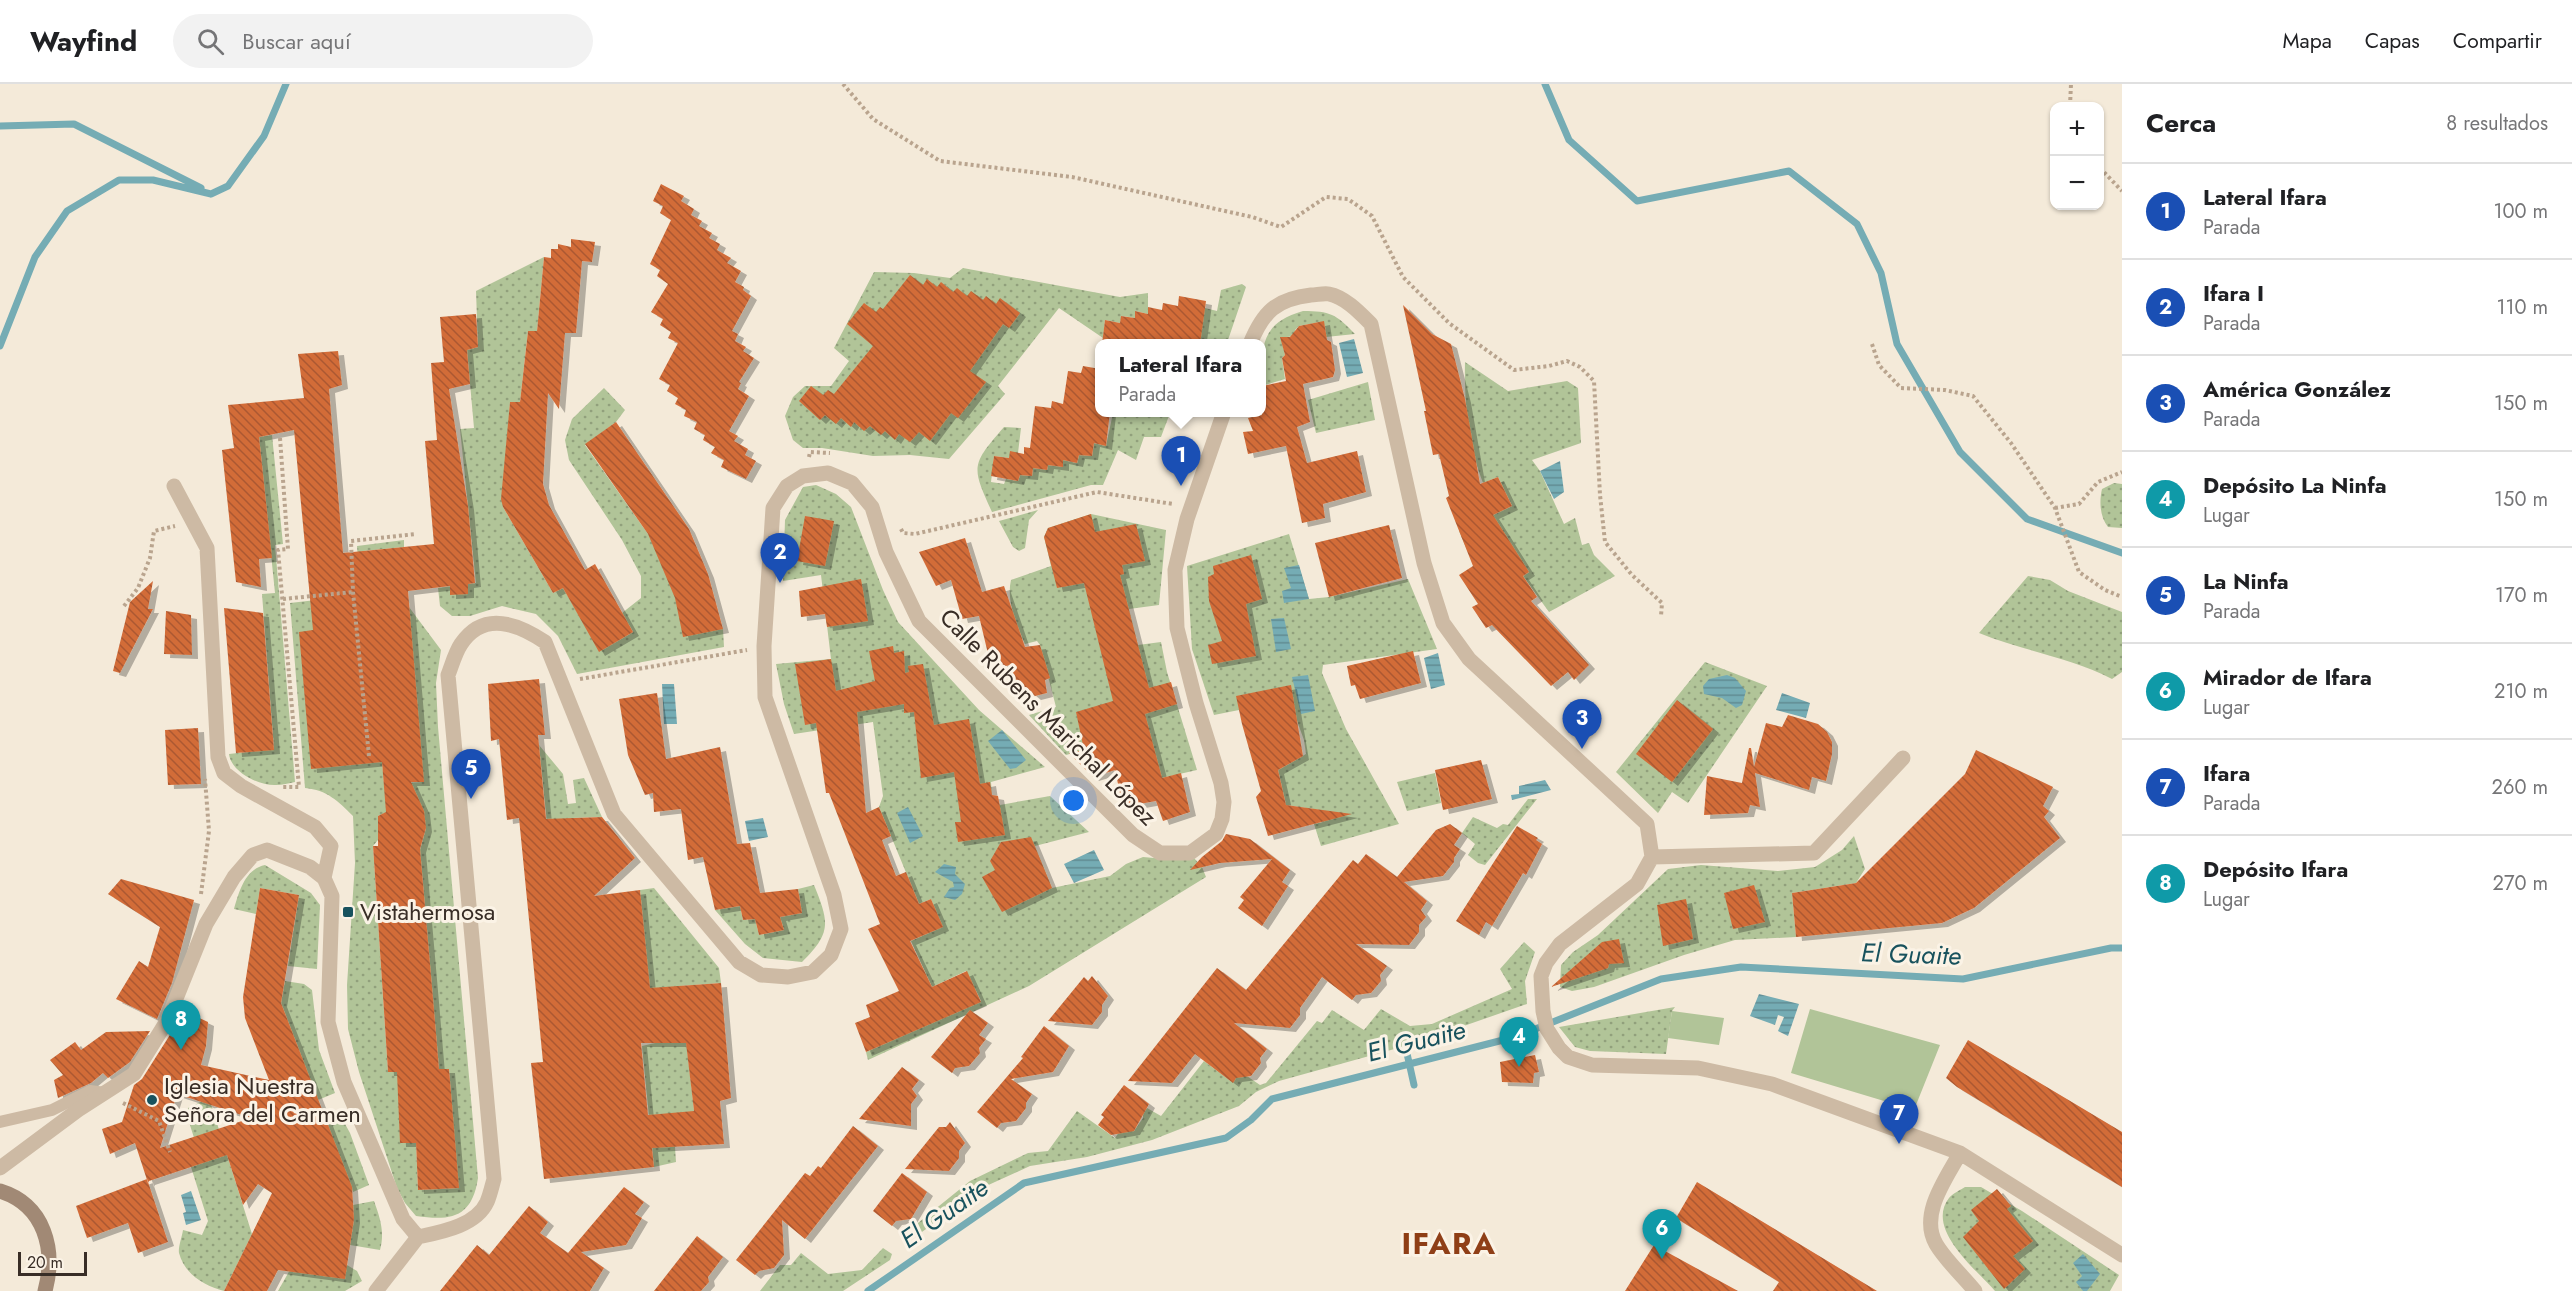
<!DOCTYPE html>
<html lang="es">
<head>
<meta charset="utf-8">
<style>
	:root { --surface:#fff; --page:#f2f2f2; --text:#202124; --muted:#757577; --line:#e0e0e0; --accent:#d93025 }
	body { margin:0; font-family:Jost,sans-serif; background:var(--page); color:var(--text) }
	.controls { position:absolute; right:18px; top:18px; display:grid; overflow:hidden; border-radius:12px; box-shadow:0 2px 4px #0004 }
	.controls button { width:54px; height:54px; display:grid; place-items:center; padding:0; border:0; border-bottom:2px solid var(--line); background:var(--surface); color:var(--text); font:30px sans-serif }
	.scale { position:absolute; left:18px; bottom:15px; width:69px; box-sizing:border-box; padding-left:6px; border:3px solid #382d26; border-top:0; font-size:16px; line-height:21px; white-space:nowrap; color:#382d26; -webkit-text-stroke:4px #fbf3e6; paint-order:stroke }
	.you { position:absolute; left:1074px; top:717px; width:21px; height:21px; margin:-15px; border:4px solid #fff; border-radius:50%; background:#1a73e8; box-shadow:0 0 0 9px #1a73e833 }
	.badge { display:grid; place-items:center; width:39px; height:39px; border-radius:50%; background:var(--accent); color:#fff; font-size:20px; font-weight:700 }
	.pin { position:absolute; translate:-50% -50px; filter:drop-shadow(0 2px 3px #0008) }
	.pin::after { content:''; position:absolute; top:32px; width:21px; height:18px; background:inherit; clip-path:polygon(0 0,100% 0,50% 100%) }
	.popup { position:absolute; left:1095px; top:255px; width:171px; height:78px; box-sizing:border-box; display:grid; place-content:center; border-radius:12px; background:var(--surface); filter:drop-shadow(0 2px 4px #0005); font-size:20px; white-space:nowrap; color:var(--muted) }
	.popup b { font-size:22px; color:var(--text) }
	.popup::after { content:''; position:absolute; left:50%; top:100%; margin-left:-12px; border:12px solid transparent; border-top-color:var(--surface) }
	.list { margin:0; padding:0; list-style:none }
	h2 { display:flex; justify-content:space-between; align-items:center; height:78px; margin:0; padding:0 24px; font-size:26px }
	h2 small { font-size:20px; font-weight:400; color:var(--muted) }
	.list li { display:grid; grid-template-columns:39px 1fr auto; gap:18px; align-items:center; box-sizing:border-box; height:96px; padding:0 24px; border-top:2px solid var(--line) }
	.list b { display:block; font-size:22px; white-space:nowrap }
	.list p { margin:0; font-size:20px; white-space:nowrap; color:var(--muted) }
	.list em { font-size:20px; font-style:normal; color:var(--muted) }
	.icon { flex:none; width:33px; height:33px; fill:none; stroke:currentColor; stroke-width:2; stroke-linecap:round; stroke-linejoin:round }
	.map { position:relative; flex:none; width:2122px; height:1207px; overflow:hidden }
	header { display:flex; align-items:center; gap:36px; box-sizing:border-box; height:84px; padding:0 30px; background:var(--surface); border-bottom:2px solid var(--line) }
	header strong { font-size:28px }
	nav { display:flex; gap:33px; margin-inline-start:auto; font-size:21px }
	.search { width:420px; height:54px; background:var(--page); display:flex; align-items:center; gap:15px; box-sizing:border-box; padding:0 21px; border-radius:33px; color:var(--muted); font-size:22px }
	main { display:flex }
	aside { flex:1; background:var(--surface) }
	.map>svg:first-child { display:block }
	.grass { fill:#b1c498 }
	.garden { fill:url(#garden-dots); fill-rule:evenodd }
	.water { fill:url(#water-rules) }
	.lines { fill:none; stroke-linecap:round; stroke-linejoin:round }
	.stream { stroke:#75acb4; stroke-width:7 }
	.building { fill:url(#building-back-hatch); fill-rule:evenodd; filter:url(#shadow) }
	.path { stroke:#b9a48e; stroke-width:4; stroke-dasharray:3 3; stroke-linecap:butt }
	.service { stroke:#cdbaa4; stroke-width:12 }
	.minor { stroke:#cdbaa4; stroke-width:15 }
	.secondary { stroke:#a18975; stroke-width:15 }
	.poi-dot { fill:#18525d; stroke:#fbf3e6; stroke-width:2 }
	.labels { text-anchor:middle; stroke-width:6; stroke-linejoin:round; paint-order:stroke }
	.street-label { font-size:24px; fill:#382d26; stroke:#fbf3e6 }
	.poi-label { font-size:24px; fill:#382d26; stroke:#fbf3e6; text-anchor:start }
	.water-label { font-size:26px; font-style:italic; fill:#18525d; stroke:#fbf3e6 }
	.district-label { font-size:30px; font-weight:bold; letter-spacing:1.5px; fill:#8f3f17; stroke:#fbf3e6 }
</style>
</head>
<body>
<header>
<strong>Wayfind</strong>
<div class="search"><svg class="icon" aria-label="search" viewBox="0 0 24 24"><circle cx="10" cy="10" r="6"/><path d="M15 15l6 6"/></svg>Buscar aquí</div>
<nav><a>Mapa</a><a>Capas</a><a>Compartir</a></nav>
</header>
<main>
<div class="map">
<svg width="2122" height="1207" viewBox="0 0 2122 1207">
	<defs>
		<pattern id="garden-dots" width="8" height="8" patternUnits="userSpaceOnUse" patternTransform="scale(1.5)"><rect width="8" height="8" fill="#b1c498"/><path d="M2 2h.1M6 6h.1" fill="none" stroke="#91a07c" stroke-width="1.8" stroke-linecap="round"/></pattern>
		<pattern id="water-rules" width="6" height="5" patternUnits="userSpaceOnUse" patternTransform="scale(1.5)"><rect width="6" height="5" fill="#75acb4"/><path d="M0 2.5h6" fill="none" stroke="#618c92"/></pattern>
		<pattern id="building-back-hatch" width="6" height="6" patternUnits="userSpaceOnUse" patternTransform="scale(1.5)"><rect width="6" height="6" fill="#d26c39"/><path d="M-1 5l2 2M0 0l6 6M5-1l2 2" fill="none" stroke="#ab5930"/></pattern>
		<filter id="shadow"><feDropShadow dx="6" dy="4" stdDeviation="0" flood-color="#0004"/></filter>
	</defs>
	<rect width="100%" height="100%" fill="#f4ead9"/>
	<path class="grass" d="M1810,925L1940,961L1914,1026L1791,989Z
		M1672,927L1724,934L1719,961L1668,954Z"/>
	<path class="garden" d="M544,173L537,247H528L520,318H510L503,423L553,509L563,504L600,567L633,548L622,529L641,514V492L622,456L569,376L565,356L572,335L604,304L625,326L616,338L585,361L648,450L723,545L724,563L577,590L558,552L536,530L502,522L470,532H452L440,522L438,504L476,499L460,345L474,344L467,266L478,263L476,207Z
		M963,184L1120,213L1148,209V230L1135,227V234L1122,232L1120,239L1105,236L1103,254L1059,224L998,302L1005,310L949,375L910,371L873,372L822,364H803L793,356L785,332L793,313L805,302H831L849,277L834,264L874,188L914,189L950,194Z
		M1242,200L1246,203L1227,259L1182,260L1205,224L1217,227L1221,206Z
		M1303,227C1330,227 1336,230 1355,250L1326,253L1325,242L1320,238L1299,242L1295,246L1297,252L1287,253L1282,258L1285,271L1282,274L1285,295L1262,302C1262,263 1259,240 1303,227Z
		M1465,278L1508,307L1567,297L1578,304L1581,359L1532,376L1540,387L1564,440L1575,434L1582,461L1589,459L1594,471L1615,492L1549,528L1523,492L1529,488L1467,466L1459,447L1512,422L1498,393L1483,399C1468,361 1464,318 1465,278Z
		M1368,298L1375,336L1316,349L1308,316Z
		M1113,329H1170L1161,353H1144L1136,376L1118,366L1103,401H1091L992,428C971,382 971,381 1004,343L1021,344L1018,369L1009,374L994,372L991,398L1004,400L1006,395L1018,397L1020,391L1032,392L1033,384L1047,386L1048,381L1063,383V376L1077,379L1079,371L1092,372L1094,359L1106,362Z
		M272,351L283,460L275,461L295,698C289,699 282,701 276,701C259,702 231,688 229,670L274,665L262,510L275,509L259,353Z
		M2114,399L2122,400V444L2108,443C2100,433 2099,418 2102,405Z
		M816,401L836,410L851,423L883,506L898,538L979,626L1045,683L991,698L992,711L1000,721L1050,712L1089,748L1035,762L1052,804L1110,792L1126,780L1143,773L1165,775L1194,774L1202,783L1206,793L1029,902L868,976L866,968L981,917L966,887L932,903L911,857L942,843L931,815L919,820L879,723L883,712L873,638L794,650L784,620L776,580L831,575L821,491L783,497L785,436L803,403Z
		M1038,426L1029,436L1025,464L1019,467L1013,463L999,437Z
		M1091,430L1166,446L1159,521L1129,525L1138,561L1161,558L1167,588L1197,686L1162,694L1101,661L1066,671L1029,631L1056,623L1040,561L1037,557L1025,560C1017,542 1006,517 1011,496L1051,482L1044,453L1048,444Z
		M1289,450L1309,515L1329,513L1408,495L1437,565L1323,581L1322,589L1346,645L1399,740L1321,762L1314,740L1323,738L1320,726L1286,721L1278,686L1306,670L1304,656L1297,637L1239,626L1214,631L1192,565L1187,482Z
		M404,456V463L363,467L384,700L423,698L409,523L441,566L436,599L438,643L478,1094C472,1134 451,1137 416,1132L405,1119L397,1104L359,988L348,945L347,901L355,779L353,732C338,717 327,706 305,704L290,519L351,512L374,678L357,462ZM404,721L426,744L420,766L439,985H449L458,1104L418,1106L416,1059L397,988H388L373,762L378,756V732Z
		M2028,492L2050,496L2068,507L2122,528V588L2112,595C2070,573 2023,567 1979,549Z
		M1705,578L1767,602L1688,719L1672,708L1658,729L1616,688Z
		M539,661L563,690L568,720L576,719L573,696L584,694L602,733L572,734L615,1087L583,1091Z
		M1435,689L1441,719L1407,727L1397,698Z
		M1528,715H1537L1485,781L1478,779L1468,771L1475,760L1462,749L1473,733L1497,744L1503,740L1508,741Z
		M1854,752L1865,785L1856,799L1792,809L1796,853L1735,856L1684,871L1594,903L1572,907L1560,903L1561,881L1573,868L1598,851L1668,785L1701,781L1778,787L1815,783L1842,766Z
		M265,781L311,809L320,821L317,885L288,882L299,811L260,804L256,830L234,825C239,808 245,785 265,781Z
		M814,801C829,838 832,849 802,878L763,874L745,860L715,826L740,822L743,836L755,835L759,851L784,846L780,833L802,829L798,805Z
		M654,804L719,884L721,899L680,902L694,1027L675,1063L676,1078L654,1083L642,962L655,959L640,806Z
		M1524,858L1535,868L1525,897L1527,920L1409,961L1279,997L1256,1008L1239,1022L1152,1056L1087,1073L1030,1082L984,1103L915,1153L908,1147L970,1097L1028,1069L1048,1067L1077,1027L1115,1054L1123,1043L1134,1047L1143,1034V1029L1147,1024L1161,1032L1204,977L1232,998L1241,988L1260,1001L1266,999L1317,937L1322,939L1332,926L1364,946L1381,925L1410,942L1432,940L1512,905L1500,885Z
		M285,897L304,900L312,906L319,966L335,1009L318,1016L281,919Z
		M1675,923L1672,927L1666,970L1590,967L1575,963L1559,943Z
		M209,1014L252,1150L224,1207C205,1202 185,1191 179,1169C178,1163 182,1153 183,1146L202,1151L208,1137L191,1083L202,1079L189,1038L188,1024Z
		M339,1029L350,1049L369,1101L353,1108L325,1034Z
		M1965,1103H1981L2022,1127L2119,1191L2110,1207H1995C1976,1185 1925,1145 1949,1114C1952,1110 1960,1106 1965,1103Z
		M374,1117C380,1134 385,1148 380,1166L350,1161L354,1135L353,1121Z
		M883,1164L892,1170L890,1176L843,1207H760L780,1181H791L801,1169L828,1190L862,1186Z
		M347,1181L357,1187L362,1197L345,1207H278L291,1184Z"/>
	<path class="water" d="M1354,255L1363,289L1347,293L1339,259Z
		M1560,377L1564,408L1554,415L1540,387Z
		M1299,481L1309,515L1284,519L1282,507L1291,504L1284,484Z
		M1284,534L1291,565L1276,568L1271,535Z
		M1438,569L1445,601L1431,605L1424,574Z
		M1308,591L1315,627L1301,630L1292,593Z
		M1727,591L1735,594L1746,607L1742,621L1736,624L1722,614L1704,610L1703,602L1709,595Z
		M662,600H674L677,640H664Z
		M1782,609L1810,619L1806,634L1776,626Z
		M1002,646L1026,676L1016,684L1010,685L988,657Z
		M1545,696L1551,706L1512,716L1511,711L1519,710V702Z
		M908,723L923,752L910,759L897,729Z
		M763,734L768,753L749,757L745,737Z
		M1094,766L1104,786L1074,799L1064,780Z
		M944,780L956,783L955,790L965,800L962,810L955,816L944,813L950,804L954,803L953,798L935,788Z
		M1759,910L1799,920L1788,952L1778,947L1784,933L1778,931L1775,941L1750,932Z
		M191,1107L201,1136L186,1141L183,1129L186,1128L181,1111Z
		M2083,1170L2100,1190L2087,1207H2083L2076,1198L2082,1192L2073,1179Z"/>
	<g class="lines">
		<path class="stream" d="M1545,0L1569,56L1637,117L1789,87L1857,140L1881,189L1897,260L1960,368L2027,435L2122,469
			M0,42L74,40L201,104
			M211,110L228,102L264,52L286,0
			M0,262L35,173L67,127L119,96H153L211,110
			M1406,965L1414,1001
			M868,1207L1024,1099L1226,1054L1251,1036L1272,1015L1515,953L1661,895L1741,883L1963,895L2111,864H2122"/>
	</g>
	<path class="building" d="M661,100L684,112L681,117L694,125L691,131L702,137L699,142L712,149L709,154L720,160L717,166L731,174L727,179L741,187L735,198L744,203L743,206L751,212L732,247L738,250L735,257L746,263L743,267L754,274L739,298L741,299L738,305L749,312L729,347L738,352L734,357L748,365L745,371L756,377L746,395L721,383L724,376L711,369L715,363L703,356L705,351L694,345L697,338L684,332L686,326L675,320L678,314L667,307L670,301L659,295L678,259L668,254L671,248L660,241L663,235L651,228L668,200L657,192L660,186L650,180L671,136L660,129L663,122L653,117Z
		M571,155L595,158L592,178L582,177L576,249H565L559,325L548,309L543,400L549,421L585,486L595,480L633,548L599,568L563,504L553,509L503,423L501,415L510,318H520L528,247H537L544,173L551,174V165H558V160L571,163Z
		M910,191L923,201L927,195L937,203L941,198L953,208L957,204L967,212L971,207L983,216L986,212L996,220L1000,214L1020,229L1009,244L1003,240L970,287L986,298L958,334L951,329L930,357L919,348L910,358L899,350L895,356L885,347L881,351L870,342L864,347L854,338L851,343L841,334L836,340L825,331L820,336L799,317L811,302L823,311L828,306L834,310L873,262L847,240L864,219L876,228L880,223L883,225Z
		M1179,212L1206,217L1200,260H1102L1105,236L1120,239L1121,232L1135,234V227L1148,230V223L1162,226L1163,219L1178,222Z
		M1403,221L1432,250L1451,260L1465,315L1480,400L1498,393L1512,422L1493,431L1529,488L1523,492L1537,513L1531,517L1589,581L1574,596L1568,588L1551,602L1492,541L1486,544L1472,523L1478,520L1459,491L1473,482L1446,414L1449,412L1439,370L1433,371L1424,327H1426Z
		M476,230L478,263L467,266L470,300L449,305L468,422L475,499L468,500V510L450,511V502L408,507L424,698H411L424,727L426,744L420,765L434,926L439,985H449L459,1104L418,1106L416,1059H400L397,988H388L373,762H378V732L386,728L382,678L311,685L299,548L313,546L294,346L259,353L272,474L259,475L261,503L236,498L222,366L234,364L228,321L304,314L298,270L338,267L342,301L329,305L343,469L434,460L425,357L437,356L431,279L444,278L440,233Z
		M1324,237L1327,256L1331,258L1335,286L1333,293L1303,300L1310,338L1297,343L1307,379L1357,367L1366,408L1323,420L1325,434L1302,439L1286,362L1248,370L1243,348L1253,347L1248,334L1262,331V302L1286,297L1282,274L1285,271L1280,253H1290L1299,242Z
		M1083,282L1100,285V328H1110L1106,362L1094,359L1092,372L1079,371L1077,379L1063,376V383L1048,381L1047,386L1033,384L1032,392L1020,391L1018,397L991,392L994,372L1009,374L1010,367L1024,370V363L1030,364L1035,322L1051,324L1052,317L1063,320L1068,287L1081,289Z
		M616,338L689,445L708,490L723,545L683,553L675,514L648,450L585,360Z
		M1091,430L1095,448L1136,440L1145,477L1122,481L1124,490L1120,491L1149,604L1171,598L1177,620L1145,630L1162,694L1181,689L1190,728L1163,737L1156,717L1123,723L1115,686L1093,693L1069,669L1084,666L1076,628L1113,617L1084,499L1057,504L1044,453L1048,444Z
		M805,432L834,437L825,482L797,477Z
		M1389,441L1402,494L1329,513L1315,459Z
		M965,454L982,508L1004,502L1025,563L1040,561L1050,594L1045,596L1047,609L1035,612L1012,593L1010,581L1002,583L1000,572L989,574L979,532L962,535L951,496L936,502L919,468Z
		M1251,471L1262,515L1246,520L1256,572L1212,580L1208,561L1222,557L1209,517L1208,493L1214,490L1213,482Z
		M861,495L868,537L827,543L825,530L801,533L799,507Z
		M153,497L148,525H153L120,589L113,587L130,518Z
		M224,524L263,529L274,666L236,669Z
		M166,527L191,531L192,571L164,570Z
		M893,562L894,569L904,567L905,589L909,588L908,582L923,580L934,641L969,635L980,700L990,698L992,711L998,712L1005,751L958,758L955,738H961L954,688L921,694L914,628L904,629V620L857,628L866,729L879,723L891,752L882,756L896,792L906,788L919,820L931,815L943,843L910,857L932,903L967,887L981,918L866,968L855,939L870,933L866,921L899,907L868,845L880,840L829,709H826L816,639L805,641L795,580L831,575L836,607L875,597L869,567Z
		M1413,567L1421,599L1360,615L1355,601L1351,602L1347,582Z
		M539,595L545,651H538L546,735L602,733L635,774L594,812L640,806L650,904L721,899L731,1014L720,1017L724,1060L652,1064L654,1083L544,1095L531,979L543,978L519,734L507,736L499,655L491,657L488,600ZM641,959H686L694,1027L648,1031Z
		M1291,601L1303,672L1278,686L1286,721L1352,730L1268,752L1256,713L1261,707L1242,640L1236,612Z
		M657,609L666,675L720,663L737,760L750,759L760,809L798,805L802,829L780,833L784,846L759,851L755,835L743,836L740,822L715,826L703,773L688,776L681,725L654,728L653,709L645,711L628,671L619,615Z
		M1677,616L1713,645L1672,698L1636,670Z
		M1788,631L1818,640L1827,648L1832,658V670L1826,697L1812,693L1809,706L1755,689L1760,723L1750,721L1748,729L1704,731L1707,692L1742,699L1749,664H1751L1754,683L1766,639L1782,643Z
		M198,644L201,700L168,701L165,646Z
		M1976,666L2053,703L2043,722L2049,727L2044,733L2060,754L1974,824L1942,839L1796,853L1792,809L1856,799L1965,690Z
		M1481,676L1492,715L1443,726L1435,686Z
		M1450,740L1462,749L1454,761L1460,765L1454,774V778L1443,792L1404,798L1427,817L1421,826L1426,833L1419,841V848L1409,861L1356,860L1387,882L1380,891L1381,897L1371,909L1356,911L1352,916L1322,893L1300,924V931L1290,944L1234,939L1267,965L1260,974L1261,979L1251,992L1236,994L1233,999L1195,970L1172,999L1128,997L1217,884L1246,906L1353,776L1358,780L1366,770L1397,793L1436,746Z
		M1517,742L1538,754L1536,756L1542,760L1526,791L1523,789L1492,842L1486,838L1479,851L1456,837Z
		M1226,750L1250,755L1290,786L1282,798L1288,802L1262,842L1238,824L1244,816L1240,813L1272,775L1220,779L1190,786L1202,773L1222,757Z
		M1031,753L1052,804L1002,828L982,793L995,786L990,777L1001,758Z
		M121,795L194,816L172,899L157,935L116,915L139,877L148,883L160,843L108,810Z
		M1754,801L1765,838L1733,845L1724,809Z
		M260,804L299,811L281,919L352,1103L354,1135L345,1195L278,1186L267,1207H224L272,1109L258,1100L243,1121L227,1071L149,1097L148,1099L135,1059L110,1070L102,1045L122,1038L134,1001L142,995L173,946H181L175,943L182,926L208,938L206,962L201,981L269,996L245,934L243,913ZM177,1010L251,1034L160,1064Z
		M1686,815L1693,855L1663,862L1657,821Z
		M1619,855L1624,879L1609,880L1608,884L1551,903L1602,858Z
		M1092,892L1108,912L1102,921V928L1092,941L1048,937L1084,893L1088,897Z
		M970,926L988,939L979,951L986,955L979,964L980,969L969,982L955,984L952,989L931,973Z
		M1044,942L1069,962L1053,988L1011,995L1032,1010L1026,1019V1024L1016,1037L1001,1039L997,1044L977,1028L1023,974L1021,973Z
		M150,947L130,978L108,994L103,989L91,999L58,1014L54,996L63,991L50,976L75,958L81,966L106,948Z
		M1968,956L2122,1048V1103L1957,1003L1946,994Z
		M1535,971L1539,988L1534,989L1533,999L1502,998L1500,978Z
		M902,983L919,996L912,1005L917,1012L911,1020V1042L859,1035Z
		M1124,1001L1149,1020L1134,1047L1111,1051L1098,1041L1104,1033L1101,1031Z
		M950,1038L965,1059L959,1067V1074L949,1087L905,1085L939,1043H946Z
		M853,1042L878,1062L805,1155L782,1136L784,1171L774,1184L759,1187L755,1191L736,1176L805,1089L810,1092L818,1082L821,1084Z
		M902,1089L927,1108L911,1135L896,1137L892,1142L873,1127Z
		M147,1095L168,1158L138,1169L128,1139L87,1154L76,1122Z
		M1697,1098L1877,1207H1773L1779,1198L1676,1134Z
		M624,1103L644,1118L635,1130L642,1134L626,1161L581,1168L604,1184L590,1207H440L477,1161L489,1171L529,1122L548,1138L540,1149L568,1169Z
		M1997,1105L2011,1122L2007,1125L2033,1157L2013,1172L2025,1185L2004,1205L1963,1153L1979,1137L1971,1126Z
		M697,1152L723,1173L708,1193L709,1198L701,1207H654Z
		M1654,1161L1738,1207H1625Z"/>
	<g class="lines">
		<path class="path" d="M843,0L873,35L940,77L1072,93L1252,133L1281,143L1326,113L1348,115L1372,132L1403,193L1449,239L1514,286L1549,282L1567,277L1580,283L1594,297L1600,411L1605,458L1632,491L1662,519L1661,532
			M2070,22L2071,0
			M2100,84L2122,107
			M1872,260L1879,281L1901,304L1945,306L1973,312L2011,359L2055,424L2079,488L2105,506L2122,513
			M280,354L288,465L278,466L299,703H283
			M809,373L810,368L830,369
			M2055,424L2079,420L2098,398L2122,388
			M901,445L903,449L915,450L1097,408L1173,420
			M283,515L353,508
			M124,522L138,504L150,474L154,447L175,442
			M580,595L747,566
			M369,672L353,508L351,457L416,450
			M201,810L209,747L205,695
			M123,1019L159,1037L170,1068"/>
		<path class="service" d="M0,1038L52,1026L90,1007L105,1009"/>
		<path class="minor" d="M1250,260C1263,228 1276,215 1311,211C1316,211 1324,209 1329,210C1345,213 1360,229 1371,240L1424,479L1443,539L1469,575L1647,740L1652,773L1637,800L1560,860L1546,879L1541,892L1543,927L1547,945L1559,964L1568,973L1592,981L1698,984L1772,1000L1960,1069L2122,1171
			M174,402L207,464L218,673L224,689L241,702L315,743L331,762L324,794
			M1652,773L1814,769L1903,674
			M1960,1069C1946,1095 1919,1130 1936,1160C1946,1177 1963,1192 1975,1207
			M0,1084L78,1026L134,990L167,937L206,840L234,793L253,771L267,766L310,783L324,794L332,812L328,938L344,998L403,1135L418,1153
			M418,1153C441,1148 476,1142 487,1118C490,1111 492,1102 494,1095L448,591C452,581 455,569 461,560C484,526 518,540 545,558L614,730L739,878L761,891L788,893L813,888L831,871L841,845L834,811L765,613L764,562L773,424L787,402L803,392L828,389L852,399L872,423L886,468L919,537L1133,751L1160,769H1190L1216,750L1222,735L1224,718L1221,699L1196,619L1177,544L1175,486L1187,435L1224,328
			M376,1207L418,1153"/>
		<path class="secondary" d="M0,1107C45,1121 56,1166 45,1207"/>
	</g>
	<g class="poi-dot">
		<rect x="342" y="822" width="12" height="12" rx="3"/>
		<circle cx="152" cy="1016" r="6"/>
	</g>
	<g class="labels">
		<g class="street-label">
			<text transform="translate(1048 633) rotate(45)" y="8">Calle Rubens Marichal López</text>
		</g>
		<g class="poi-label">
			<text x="360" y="836">Vistahermosa</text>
			<text x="164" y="1010">Iglesia Nuestra<tspan x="164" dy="28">Señora del Carmen</tspan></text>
		</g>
		<g class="water-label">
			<text transform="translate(1911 870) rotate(2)" y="9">El Guaite</text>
			<text transform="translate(1416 957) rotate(-14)" y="9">El Guaite</text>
			<text transform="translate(944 1129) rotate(-35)" y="9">El Guaite</text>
		</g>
		<g class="district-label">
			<text x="1449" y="1170">IFARA</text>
		</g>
	</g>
</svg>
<div class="controls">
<button>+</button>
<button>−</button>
</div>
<div class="scale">20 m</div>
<div class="you"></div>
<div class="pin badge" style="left:1181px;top:402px;background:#1a4fb4">1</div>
<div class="popup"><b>Lateral Ifara</b>Parada</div>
<div class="pin badge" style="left:780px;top:499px;background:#1a4fb4">2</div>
<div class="pin badge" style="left:1582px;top:665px;background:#1a4fb4">3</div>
<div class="pin badge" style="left:1519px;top:983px;background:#0f9aa8">4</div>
<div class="pin badge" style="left:471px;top:715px;background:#1a4fb4">5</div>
<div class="pin badge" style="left:1662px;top:1175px;background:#0f9aa8">6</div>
<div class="pin badge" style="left:1899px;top:1060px;background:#1a4fb4">7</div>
<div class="pin badge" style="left:181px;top:966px;background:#0f9aa8">8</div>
</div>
<aside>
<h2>Cerca<small>8 resultados</small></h2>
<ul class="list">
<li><span class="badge" style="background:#1a4fb4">1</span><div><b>Lateral Ifara</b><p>Parada</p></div><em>100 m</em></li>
<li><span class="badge" style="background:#1a4fb4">2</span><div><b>Ifara I</b><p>Parada</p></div><em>110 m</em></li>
<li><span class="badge" style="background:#1a4fb4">3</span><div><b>América González</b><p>Parada</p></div><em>150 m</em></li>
<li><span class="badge" style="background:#0f9aa8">4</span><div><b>Depósito La Ninfa</b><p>Lugar</p></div><em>150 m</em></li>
<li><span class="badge" style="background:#1a4fb4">5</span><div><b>La Ninfa</b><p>Parada</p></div><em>170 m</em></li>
<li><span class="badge" style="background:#0f9aa8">6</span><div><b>Mirador de Ifara</b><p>Lugar</p></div><em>210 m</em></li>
<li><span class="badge" style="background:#1a4fb4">7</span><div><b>Ifara</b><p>Parada</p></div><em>260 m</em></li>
<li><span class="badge" style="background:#0f9aa8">8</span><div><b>Depósito Ifara</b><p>Lugar</p></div><em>270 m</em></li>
</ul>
</aside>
</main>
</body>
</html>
